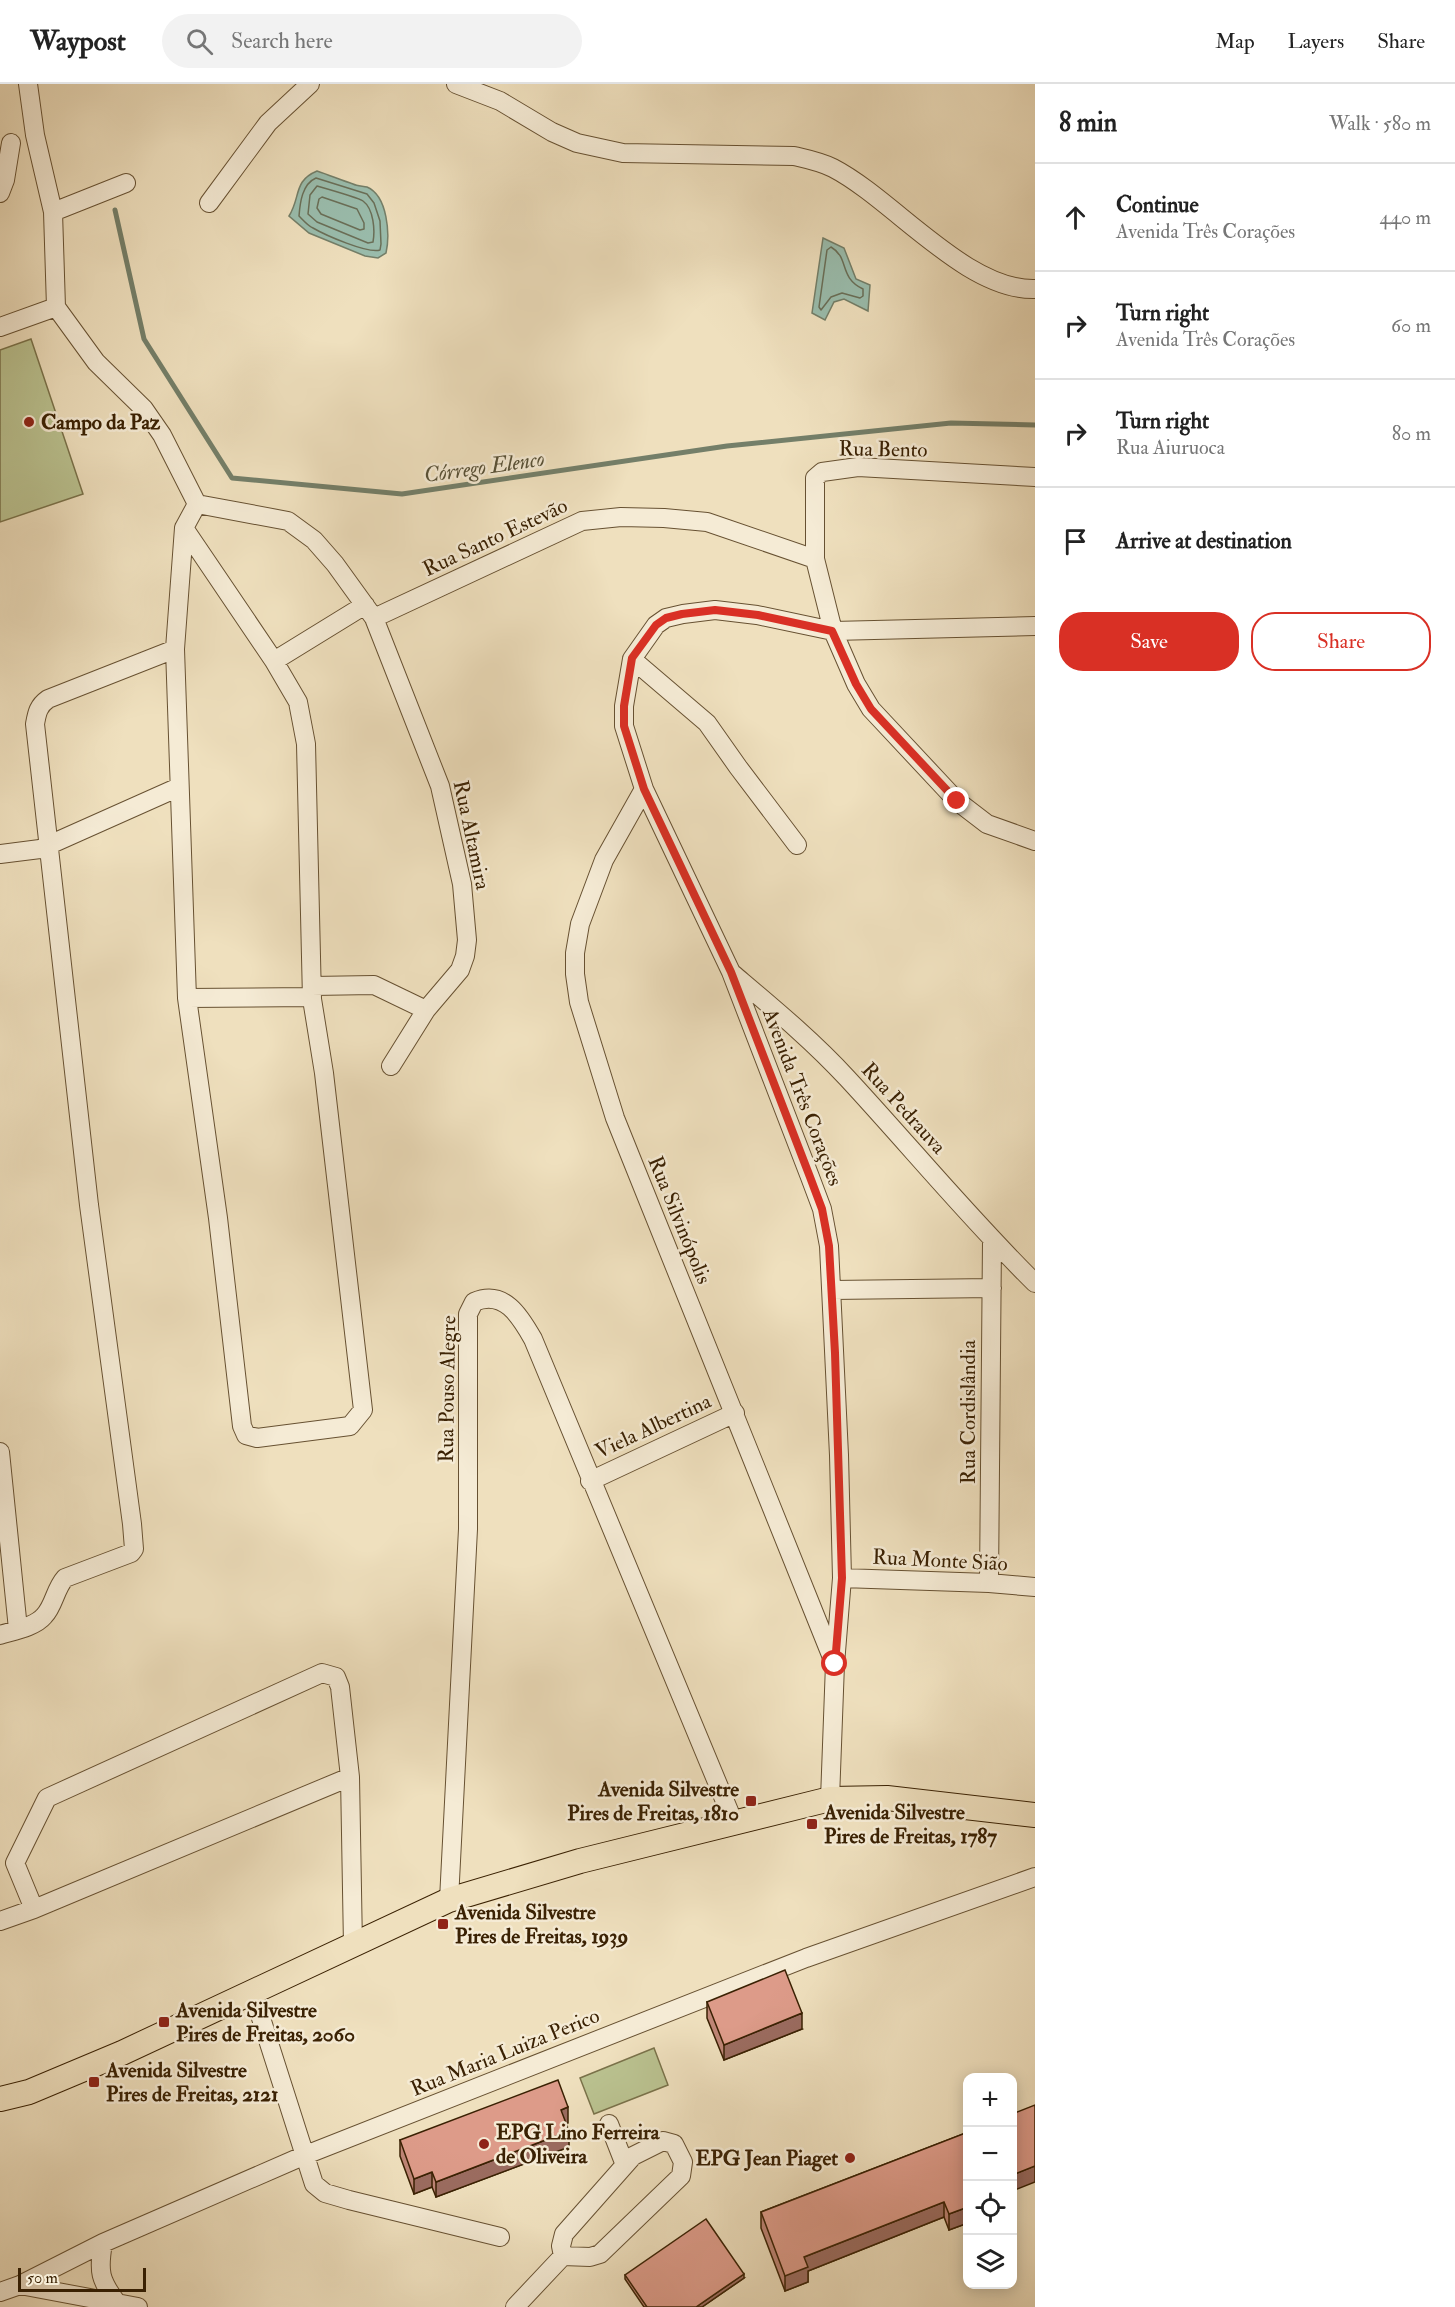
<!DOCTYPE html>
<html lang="en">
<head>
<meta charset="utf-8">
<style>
	:root { --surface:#fff; --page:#f2f2f2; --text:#222; --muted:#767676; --line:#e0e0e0; --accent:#d93025 }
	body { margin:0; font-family:"IM FELL Double Pica",serif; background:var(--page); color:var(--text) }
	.controls { position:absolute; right:18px; bottom:18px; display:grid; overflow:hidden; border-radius:12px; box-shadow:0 3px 15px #0003 }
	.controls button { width:54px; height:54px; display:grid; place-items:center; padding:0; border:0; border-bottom:2px solid var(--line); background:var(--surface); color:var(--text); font:30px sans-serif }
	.scale { position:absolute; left:18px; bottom:15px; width:128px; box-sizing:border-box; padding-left:6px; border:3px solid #3a2103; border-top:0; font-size:16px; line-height:21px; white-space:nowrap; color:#3a2103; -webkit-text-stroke:4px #f5ebd5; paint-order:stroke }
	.stop { position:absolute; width:18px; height:18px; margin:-14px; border:4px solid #d93025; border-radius:50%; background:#fff }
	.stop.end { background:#d93025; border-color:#fff; box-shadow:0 2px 6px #0008 }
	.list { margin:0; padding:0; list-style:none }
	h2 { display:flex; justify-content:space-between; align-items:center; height:78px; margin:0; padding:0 24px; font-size:26px }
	h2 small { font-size:20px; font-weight:400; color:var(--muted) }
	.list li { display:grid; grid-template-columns:39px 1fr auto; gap:18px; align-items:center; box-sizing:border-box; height:108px; padding:0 24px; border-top:2px solid var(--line) }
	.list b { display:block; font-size:22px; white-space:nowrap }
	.list p { margin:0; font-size:20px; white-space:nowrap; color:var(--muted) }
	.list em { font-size:20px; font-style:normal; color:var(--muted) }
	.actions { display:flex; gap:12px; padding:18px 24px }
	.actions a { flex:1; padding:14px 0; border:2px solid var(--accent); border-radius:24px; text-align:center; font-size:21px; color:var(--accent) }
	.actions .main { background:var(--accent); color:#fff }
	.icon { flex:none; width:33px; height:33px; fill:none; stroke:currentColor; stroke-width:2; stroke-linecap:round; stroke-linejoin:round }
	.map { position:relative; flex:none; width:1035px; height:2223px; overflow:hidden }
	header { display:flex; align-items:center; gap:36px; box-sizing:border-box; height:84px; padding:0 30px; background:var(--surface); border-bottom:2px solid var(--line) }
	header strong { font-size:28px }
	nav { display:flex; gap:33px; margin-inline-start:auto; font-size:21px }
	.search { width:420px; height:54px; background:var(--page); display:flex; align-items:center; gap:15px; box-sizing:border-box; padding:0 21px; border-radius:33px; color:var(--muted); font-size:22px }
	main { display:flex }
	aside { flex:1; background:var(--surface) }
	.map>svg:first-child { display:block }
	.green { fill:#bac290; stroke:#7a724a; stroke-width:1.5 }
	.water { fill:#9abdad; stroke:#747f69; stroke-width:1.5 }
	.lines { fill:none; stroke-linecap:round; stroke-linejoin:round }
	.shore { stroke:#6a6f58; stroke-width:1.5 }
	.stream { stroke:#747f69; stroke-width:5 }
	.minor-casing { stroke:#675132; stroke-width:20 }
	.major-casing { stroke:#3a2103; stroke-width:26 }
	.minor { stroke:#f5ebd5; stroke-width:18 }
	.major { stroke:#efe0be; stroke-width:24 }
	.wall { fill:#be8576; stroke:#3a2103; stroke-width:1.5 }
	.shaded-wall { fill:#9b6c60; stroke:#3a2103; stroke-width:1.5 }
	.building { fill:#dd9b89; stroke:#3a2103; stroke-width:1.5 }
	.route { stroke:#d93025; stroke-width:8 }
	.poi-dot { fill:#8f2418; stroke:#f5ebd5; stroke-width:2 }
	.labels { text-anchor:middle; stroke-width:5; stroke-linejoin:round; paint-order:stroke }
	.poi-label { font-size:21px; font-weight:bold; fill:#3a2103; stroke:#f5ebd5; text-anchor:start }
	.street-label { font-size:21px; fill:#3a2103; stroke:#f5ebd5 }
	.water-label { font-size:22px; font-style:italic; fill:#575036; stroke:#f5ebd5 }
</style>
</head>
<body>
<header>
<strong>Waypost</strong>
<div class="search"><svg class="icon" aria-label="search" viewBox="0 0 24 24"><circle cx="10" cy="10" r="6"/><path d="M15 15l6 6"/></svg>Search here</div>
<nav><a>Map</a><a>Layers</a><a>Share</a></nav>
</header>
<main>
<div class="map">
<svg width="1035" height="2223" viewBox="0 0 1035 2223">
	<rect width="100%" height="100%" fill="#efe0be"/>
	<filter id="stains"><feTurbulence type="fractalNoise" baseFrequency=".00333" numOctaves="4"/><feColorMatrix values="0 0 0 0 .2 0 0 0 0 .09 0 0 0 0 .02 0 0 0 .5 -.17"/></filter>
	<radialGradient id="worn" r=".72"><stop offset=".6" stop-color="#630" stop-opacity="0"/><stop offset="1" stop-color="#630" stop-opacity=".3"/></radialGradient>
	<path class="green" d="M31,255L83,410L0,438V266Z
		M654,1964L668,2001L594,2030L580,1994Z"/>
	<path class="water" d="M317,87C329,91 341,96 353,100C357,102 363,102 367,103C388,112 390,151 386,169L378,174L365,172L309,149L289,132C301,113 293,97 317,87Z
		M823,154L844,164L856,195L870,201L868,227L844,215L834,218L825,236L812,229Z"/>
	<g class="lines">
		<path class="shore" d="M316,94L367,110L374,119L380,137L381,160L380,166C368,170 325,151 313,144C308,142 303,136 299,132C300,119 302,100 316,94Z
			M317,102C324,104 359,114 363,117C374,125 375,147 373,158L368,159L317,138L308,130L310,111Z
			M322,113L357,125L364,139V145L360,146L321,130L317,124L319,115Z
			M831,163C850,174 838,193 863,205V212L860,214L842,209L831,213L821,226L819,223L827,166Z"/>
		<path class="stream" d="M115,126L144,255L232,394L402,410L727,362L951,339L1035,341"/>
		<g class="minor-casing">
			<path id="minor" d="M28,0L35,51L53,128L56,223L96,278L144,325L162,351L197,420L288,437L314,456L335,480L374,534L440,702L462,800L467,856L465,872L460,886L426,926L391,982
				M456,0L500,17L552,48L577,59L623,69L794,72C807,75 821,78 833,84C893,115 966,207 1035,205
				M0,109L5,96L11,59
				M209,119L268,39L310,0
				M53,128L126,99
				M0,243L56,223
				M1035,393L858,383L822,388L815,394V475L833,547L856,600L871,625L957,717L987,740L1035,757
				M184,444L274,577L298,618L306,660L312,915L324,989L363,1326L350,1342L257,1354L246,1351L242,1342L218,1134L187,914L175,565L184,444L197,420
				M374,534L582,437L621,433L664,434L707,438L815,475
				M632,575L707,639L738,683L797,761
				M274,577L365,521
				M644,705L604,776L580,840L575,869V890L579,918L615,1034L833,1576
				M0,770L40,765L179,703
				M733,890C772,923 812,956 847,994C910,1062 969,1134 1035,1199
				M312,902L374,901L426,926
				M187,914L312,913
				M832,1206L992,1204
				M0,1368L18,1545
				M590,1397L735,1329
				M842,1494L989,1499L1035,1503
				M989,1499L992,1156
				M0,1551C13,1547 35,1543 44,1532C54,1522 55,1505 65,1494L131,1469L134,1465L132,1440L89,1121L35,640C37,629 38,622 48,615L175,565
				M830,1715L835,1580L842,1494L839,1371L829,1162L822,1125L810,1093L731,888L644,705L624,642V622L632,575L656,541L666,534L683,530L715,526L757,531L833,547L1035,542
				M449,1816L468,1445V1230L474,1218C504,1205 520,1232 533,1255L734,1739
				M34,1825L15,1779L47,1714L322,1589L336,1593L340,1603L350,1693L353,1862
				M0,1837L34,1825L350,1693
				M253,1909L314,2100L325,2109L349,2116L500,2153
				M609,2040L625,2081
				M663,2057L674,2060L683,2078L681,2092L600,2170L590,2173L563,2172L561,2162L564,2150L633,2072Z
				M103,2159C98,2188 100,2196 117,2219
				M20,2201L138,2223
				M0,2208L20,2201L103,2159L303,2072L806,1874L1035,1793
				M515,2223L563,2172"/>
		</g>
		<g class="major-casing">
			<path id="major" d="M0,2015L29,2008L122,1969L449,1816L580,1777L830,1715L887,1714L1035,1731"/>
		</g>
		<use href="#minor" class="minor"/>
		<use href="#major" class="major"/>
	</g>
	<path class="wall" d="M707,1918L802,1945L724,1976L707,1934Z
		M566,2039L569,2063L436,2113L432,2103L414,2110L400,2072V2056L568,2039Z
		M968,2048V2139L949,2146L944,2133L808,2187V2198L785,2207L761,2144V2128Z
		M625,2191L744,2194L702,2223H644L625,2195Z"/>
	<path class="shaded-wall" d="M802,1929V1945L724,1976V1961Z
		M568,2023V2039L561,2041V2026Z
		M569,2047V2063L436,2113V2098Z
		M1035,2082V2098L1012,2107V2091Z
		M432,2088V2103L414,2110V2095Z
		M944,2118V2133L808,2187V2198L785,2207V2192L804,2173Z
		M968,2123V2139L949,2146V2130Z
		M744,2190V2194L702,2223H696Z"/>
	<path class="building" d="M785,1886L802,1929L724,1961L707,1918Z
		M558,1996L568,2023L561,2026L569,2047L436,2098L432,2088L414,2095L400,2056Z
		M1035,2021V2082L1012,2091V2030Z
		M968,2048V2123L949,2130L944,2118L804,2173L808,2183L785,2192L761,2128Z
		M706,2135L744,2190L696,2223H647L625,2191Z"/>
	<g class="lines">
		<path class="route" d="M835,1580L842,1494L835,1269L829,1162L822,1125L810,1093L731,888L644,705L624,642V622L632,574L656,541L666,534L682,530L715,526L758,531L832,547L856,600L871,625L957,717"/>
	</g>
	<g class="poi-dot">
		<circle cx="29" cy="338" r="6"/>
		<rect x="745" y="1711" width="12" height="12" rx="3"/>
		<rect x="806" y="1734" width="12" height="12" rx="3"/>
		<rect x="437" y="1834" width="12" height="12" rx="3"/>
		<rect x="158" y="1932" width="12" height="12" rx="3"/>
		<rect x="88" y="1992" width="12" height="12" rx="3"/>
		<circle cx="484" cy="2060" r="6"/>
		<circle cx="850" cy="2074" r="6"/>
	</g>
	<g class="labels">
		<g class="poi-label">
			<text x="41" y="345">Campo da Paz</text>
			<text x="739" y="1712" text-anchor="end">Avenida Silvestre<tspan x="739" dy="24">Pires de Freitas, 1810</tspan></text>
			<text x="824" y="1735">Avenida Silvestre<tspan x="824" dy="24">Pires de Freitas, 1787</tspan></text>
			<text x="455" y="1835">Avenida Silvestre<tspan x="455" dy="24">Pires de Freitas, 1939</tspan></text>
			<text x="176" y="1933">Avenida Silvestre<tspan x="176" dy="24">Pires de Freitas, 2060</tspan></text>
			<text x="106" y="1993">Avenida Silvestre<tspan x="106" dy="24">Pires de Freitas, 2121</tspan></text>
			<text x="496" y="2055">EPG Lino Ferreira<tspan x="496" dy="24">de Oliveira</tspan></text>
			<text x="838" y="2081" text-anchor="end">EPG Jean Piaget</text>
		</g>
		<g class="street-label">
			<text transform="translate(883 365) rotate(1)" y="7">Rua Bento</text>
			<text transform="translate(495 453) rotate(-25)" y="7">Rua Santo Estevão</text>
			<text transform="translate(472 751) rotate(78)" y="7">Rua Altamira</text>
			<text transform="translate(803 1013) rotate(69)" y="7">Avenida Três Corações</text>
			<text transform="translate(904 1024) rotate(48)" y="7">Rua Pedrauva</text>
			<text transform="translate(680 1136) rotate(68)" y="7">Rua Silvinópolis</text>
			<text transform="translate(447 1305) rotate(-89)" y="7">Rua Pouso Alegre</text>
			<text transform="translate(968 1328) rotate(-90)" y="7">Rua Cordislândia</text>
			<text transform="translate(653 1342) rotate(-25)" y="7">Viela Albertina</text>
			<text transform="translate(940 1476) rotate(3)" y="7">Rua Monte Sião</text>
			<text transform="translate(505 1968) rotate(-22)" y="7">Rua Maria Luiza Perico</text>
		</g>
		<g class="water-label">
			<text transform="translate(484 382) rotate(-8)" y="8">Córrego Elenco</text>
		</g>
	</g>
	<rect width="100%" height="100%" filter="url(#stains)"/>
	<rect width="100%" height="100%" fill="url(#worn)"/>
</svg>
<div class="controls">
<button>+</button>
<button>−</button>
<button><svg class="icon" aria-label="locate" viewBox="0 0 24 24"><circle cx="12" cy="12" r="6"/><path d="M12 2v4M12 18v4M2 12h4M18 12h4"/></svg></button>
<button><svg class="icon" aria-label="layers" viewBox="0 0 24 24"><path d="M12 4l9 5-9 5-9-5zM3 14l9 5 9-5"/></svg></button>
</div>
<div class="scale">50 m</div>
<div class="stop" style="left:835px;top:1580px"></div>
<div class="stop end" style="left:957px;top:717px"></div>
</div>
<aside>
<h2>8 min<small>Walk · 580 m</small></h2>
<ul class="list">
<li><svg class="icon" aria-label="ahead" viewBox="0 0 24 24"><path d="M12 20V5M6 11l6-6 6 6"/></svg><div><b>Continue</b><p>Avenida Três Corações</p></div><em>440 m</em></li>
<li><svg class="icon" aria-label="right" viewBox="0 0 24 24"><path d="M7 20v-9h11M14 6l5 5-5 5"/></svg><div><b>Turn right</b><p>Avenida Três Corações</p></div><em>60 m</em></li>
<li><svg class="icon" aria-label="right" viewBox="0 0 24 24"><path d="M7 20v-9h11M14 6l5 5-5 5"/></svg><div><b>Turn right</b><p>Rua Aiuruoca</p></div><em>80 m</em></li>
<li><svg class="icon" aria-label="arrive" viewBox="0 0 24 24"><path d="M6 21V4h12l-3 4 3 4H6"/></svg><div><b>Arrive at destination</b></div></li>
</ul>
<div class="actions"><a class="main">Save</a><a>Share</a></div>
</aside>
</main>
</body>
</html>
